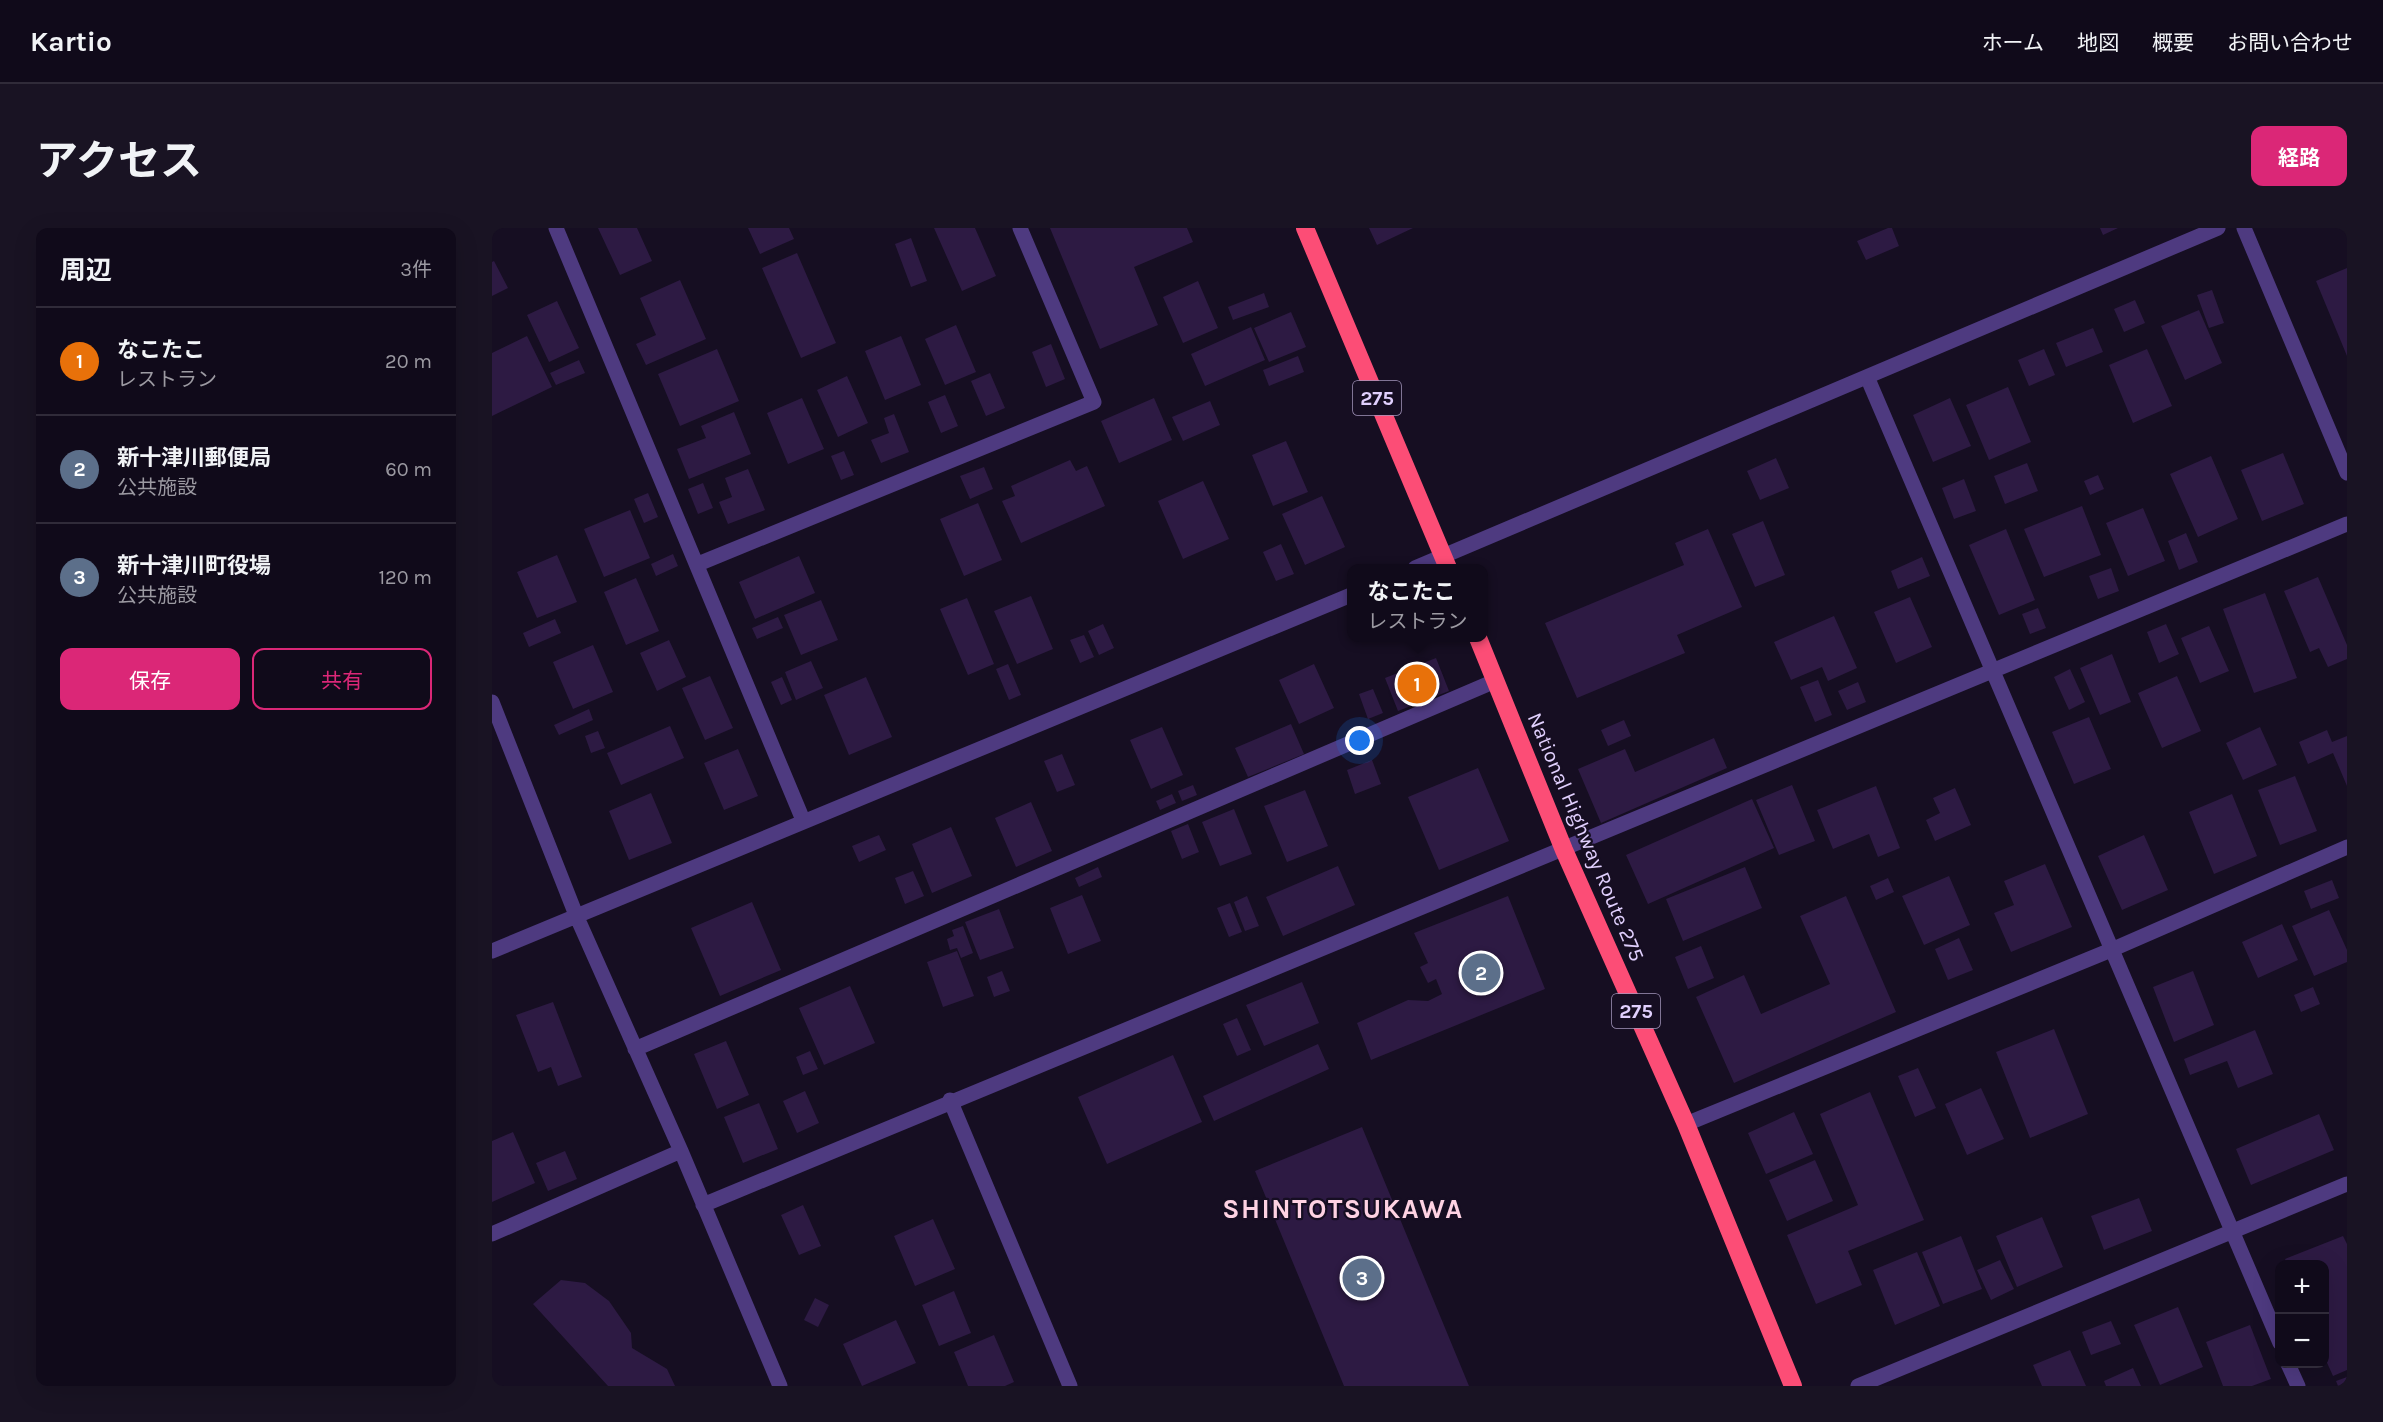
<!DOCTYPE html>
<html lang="ja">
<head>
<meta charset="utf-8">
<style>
	:root { --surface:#100a1a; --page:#191323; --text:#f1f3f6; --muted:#9c9aa2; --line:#302b39; --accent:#db2777 }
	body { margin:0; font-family:Karla,"Noto Sans JP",sans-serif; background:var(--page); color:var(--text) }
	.controls { position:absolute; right:18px; bottom:18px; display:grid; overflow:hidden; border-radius:12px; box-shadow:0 6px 24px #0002 }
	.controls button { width:54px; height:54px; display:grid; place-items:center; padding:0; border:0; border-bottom:2px solid var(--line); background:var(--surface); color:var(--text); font:30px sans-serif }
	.you { position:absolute; left:868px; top:513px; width:21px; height:21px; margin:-15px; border:4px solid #fff; border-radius:50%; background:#1a73e8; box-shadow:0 0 0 9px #1a73e833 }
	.badge { display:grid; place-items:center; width:39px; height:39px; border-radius:50%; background:var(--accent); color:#fff; font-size:20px; font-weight:700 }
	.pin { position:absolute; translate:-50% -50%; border:3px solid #fff; box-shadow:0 2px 6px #0006 }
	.popup { position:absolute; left:855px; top:336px; width:141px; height:78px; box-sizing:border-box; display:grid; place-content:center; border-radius:12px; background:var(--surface); filter:drop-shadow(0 2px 4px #0005); font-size:20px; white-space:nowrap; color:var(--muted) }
	.popup b { font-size:22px; color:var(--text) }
	.popup::after { content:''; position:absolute; left:50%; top:100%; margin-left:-12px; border:12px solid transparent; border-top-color:var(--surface) }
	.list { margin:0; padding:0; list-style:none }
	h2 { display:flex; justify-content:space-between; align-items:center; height:78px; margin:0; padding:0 24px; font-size:26px }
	h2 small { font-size:20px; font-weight:400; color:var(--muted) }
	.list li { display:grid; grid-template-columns:39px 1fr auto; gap:18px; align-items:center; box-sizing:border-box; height:108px; padding:0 24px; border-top:2px solid var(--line) }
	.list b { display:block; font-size:22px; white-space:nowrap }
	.list p { margin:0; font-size:20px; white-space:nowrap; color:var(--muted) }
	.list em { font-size:20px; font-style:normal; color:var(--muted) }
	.actions { display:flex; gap:12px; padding:18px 24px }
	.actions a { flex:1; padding:14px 0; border:2px solid var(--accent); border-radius:12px; text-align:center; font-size:21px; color:var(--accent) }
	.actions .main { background:var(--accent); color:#fff }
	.map { position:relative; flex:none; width:1855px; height:1158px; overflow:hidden; border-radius:12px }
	header { display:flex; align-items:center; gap:36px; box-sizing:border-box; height:84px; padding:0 30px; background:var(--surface); border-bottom:2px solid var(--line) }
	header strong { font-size:28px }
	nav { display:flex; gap:33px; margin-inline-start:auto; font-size:21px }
	.intro { display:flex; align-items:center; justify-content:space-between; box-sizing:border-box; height:144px; padding:0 36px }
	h1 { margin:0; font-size:42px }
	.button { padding:15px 27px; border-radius:12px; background:var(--accent); color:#fff; font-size:21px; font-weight:700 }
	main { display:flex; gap:36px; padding:0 36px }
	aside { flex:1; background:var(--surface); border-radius:12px; box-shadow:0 6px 24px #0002 }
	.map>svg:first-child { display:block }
	.building { fill:#2d1a43 }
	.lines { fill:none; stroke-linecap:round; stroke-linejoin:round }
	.minor { stroke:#4e3a80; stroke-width:15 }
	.highway { stroke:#fc4d76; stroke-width:18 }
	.labels { text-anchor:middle; stroke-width:4.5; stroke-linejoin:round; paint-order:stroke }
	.shield { fill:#160e22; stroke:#a496bc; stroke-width:1.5 }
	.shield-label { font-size:20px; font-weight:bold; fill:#e1d0fe }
	.street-label { font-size:21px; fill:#e1d0fe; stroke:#160e22 }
	.district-label { font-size:27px; font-weight:bold; letter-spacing:1.5px; fill:#fed2e3; stroke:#160e22 }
</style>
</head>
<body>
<header>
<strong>Kartio</strong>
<nav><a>ホーム</a><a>地図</a><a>概要</a><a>お問い合わせ</a></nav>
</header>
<div class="intro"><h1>アクセス</h1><a class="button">経路</a></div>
<main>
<aside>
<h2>周辺<small>3件</small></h2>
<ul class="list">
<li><span class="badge" style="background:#e8710a">1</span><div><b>なこたこ</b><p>レストラン</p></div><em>20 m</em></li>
<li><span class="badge" style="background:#5c6f8a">2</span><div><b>新十津川郵便局</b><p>公共施設</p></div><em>60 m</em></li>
<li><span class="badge" style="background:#5c6f8a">3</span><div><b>新十津川町役場</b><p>公共施設</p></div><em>120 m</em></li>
</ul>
<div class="actions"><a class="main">保存</a><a>共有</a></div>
</aside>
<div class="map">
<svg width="1855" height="1158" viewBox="0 0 1855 1158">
	<rect width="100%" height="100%" fill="#160e22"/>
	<path class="building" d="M106,0H145L160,33L128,47Z
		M256,0H297L302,11L268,26Z
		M442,0H483L504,48L470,63Z
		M558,0H695L701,14L642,39L666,97L608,121Z
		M877,0H921L885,17Z
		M1396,0H1400L1407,18L1374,32L1365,13Z
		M1608,0H1626L1611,7Z
		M419,10L435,53L419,59L403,16Z
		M305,25L344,115L309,130L270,40Z
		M2,33L16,60L0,68V34Z
		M1855,40V128L1824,53Z
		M188,52L214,111L154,137L144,116L164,107L148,70Z
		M706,53L726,100L691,115L671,69Z
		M1720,62L1732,95L1717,100L1705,67Z
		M772,65L777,79L741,92L736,79Z
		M1643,72L1653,95L1632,104L1622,81Z
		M65,73L87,120L57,134L35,87Z
		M1707,82L1730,135L1693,152L1669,98Z
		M799,84L814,119L777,134L762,100Z
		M464,97L484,144L453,157L433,111Z
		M759,99L773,132L713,158L699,126Z
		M1601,100L1611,124L1574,139L1564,115Z
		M35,108L60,159L0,188V125Z
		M409,108L429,157L393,172L373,123Z
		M559,116L573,151L554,159L540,124Z
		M225,121L247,173L188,198L166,146Z
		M1552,121L1563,147L1537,158L1526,132Z
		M1655,121L1680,178L1641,195L1617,137Z
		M806,128L812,144L777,158L771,142Z
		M87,132L93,145L64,157L58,145Z
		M498,145L513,180L494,188L479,153Z
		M355,148L376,195L346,209L325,162Z
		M1516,159L1539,214L1497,232L1474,177Z
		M453,167L466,198L449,205L436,174Z
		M310,170L332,221L296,236L275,185Z
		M662,170L680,212L627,235L609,193Z
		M1458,170L1479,218L1441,234L1421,187Z
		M718,173L728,197L691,213L680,189Z
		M242,184L259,226L197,251L185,221L214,210L209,198Z
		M402,186L417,224L389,235L379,212L397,205L392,190Z
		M794,213L816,264L781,278L760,227Z
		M352,223L362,247L349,252L339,228Z
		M1791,225L1812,276L1770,293L1749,242Z
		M1719,228L1746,291L1706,309L1678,246Z
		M1284,230L1297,260L1268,272L1255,243Z
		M578,232L584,243L595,238L613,278L529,315L510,273L523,268L519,258Z
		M1535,235L1546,263L1513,276L1502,248Z
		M492,239L501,261L478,271L468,248Z
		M256,241L273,282L236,296L227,274L240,269L233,250Z
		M1606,247L1612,261L1598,267L1592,253Z
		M1472,251L1484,283L1462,291L1450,260Z
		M711,253L737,311L691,331L666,273Z
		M211,255L221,280L206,286L196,261Z
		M156,265L166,289L152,295L142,271Z
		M830,268L853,319L813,337L790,286Z
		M486,275L510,332L472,348L448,291Z
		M1590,278L1609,327L1552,349L1532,301Z
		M1651,280L1673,333L1636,348L1614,295Z
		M138,282L158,330L112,349L92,301Z
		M1271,293L1293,347L1263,359L1240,306Z
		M1216,301L1250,379L1185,407L1193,425L1085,470L1053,395L1192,337L1183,315Z
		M1514,301L1543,372L1507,387L1477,317Z
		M1694,305L1706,334L1687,342L1676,313Z
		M789,316L802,346L784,353L771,324Z
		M181,326L186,338L164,348L159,336Z
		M65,327L85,374L45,390L25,344Z
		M307,328L323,365L263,391L247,354Z
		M1430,329L1438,348L1406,361L1399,343Z
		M1619,340L1627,363L1606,371L1597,348Z
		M1826,349L1855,417V431L1836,439L1827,420L1818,424L1792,363Z
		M144,350L167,403L134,417L112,364Z
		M1773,365L1805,450L1762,465L1731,381Z
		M539,368L561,421L525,436L502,383Z
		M1418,369L1440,419L1404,435L1382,384Z
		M475,370L502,436L476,447L448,381Z
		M329,372L346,412L309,427L292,387Z
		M1546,380L1554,400L1538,406L1530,386Z
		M1342,388L1365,440L1336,453L1330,439L1299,452L1282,414Z
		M286,389L291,400L265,411L260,400Z
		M63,391L69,405L37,419L31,405Z
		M611,396L622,420L607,427L596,403Z
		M1674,396L1687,426L1667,435L1655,404Z
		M1717,398L1737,443L1708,455L1689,410Z
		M592,407L602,429L588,435L578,412Z
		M177,412L194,449L165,463L148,425Z
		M101,417L121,464L81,481L61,434Z
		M1620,426L1639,474L1608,487L1588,440Z
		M944,430L957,463L906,483L893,450Z
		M319,433L331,460L304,472L293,444Z
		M516,436L529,467L517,472L504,441Z
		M822,436L842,480L807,496L787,452Z
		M1578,441L1593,474L1577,482L1562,449Z
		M218,448L241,500L213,512L190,460Z
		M1685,448L1709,503L1670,520L1646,465Z
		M290,449L300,472L289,477L279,454Z
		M374,449L400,509L357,527L332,467Z
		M1326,452L1340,487L1323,494L1308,459Z
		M1366,454L1374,474L1355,482L1346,463Z
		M881,461L891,485L876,491L867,466Z
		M97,481L101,492L67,507L62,497Z
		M1597,489L1619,541L1582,556L1560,504Z
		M1132,492L1139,508L1116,518L1109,502Z
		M799,496L812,526L756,549L743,520Z
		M178,498L192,530L129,557L115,525Z
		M670,499L691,547L659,561L638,512Z
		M1768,499L1785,537L1751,552L1734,515Z
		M1835,502L1840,514L1855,508V558L1841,525L1816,536L1807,514Z
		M106,503L113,520L99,525L93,508Z
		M1222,510L1235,540L1109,595L1086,541L1133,521L1143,544Z
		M246,521L266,568L232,582L212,535Z
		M570,526L583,557L565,564L552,533Z
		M880,532L889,556L863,566L855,542Z
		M986,540L1017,613L947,642L916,569Z
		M1803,548L1825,603L1788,617L1766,562Z
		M701,557L705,567L690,573L686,563Z
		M1300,557L1323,613L1287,627L1264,572Z
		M1384,558L1408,620L1386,629L1377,606L1341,621L1325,582Z
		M1463,560L1479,597L1443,613L1434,592L1448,585L1441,570Z
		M813,562L836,618L795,634L772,578Z
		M159,565L180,615L137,632L117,583Z
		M680,566L684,575L668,582L664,573Z
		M1740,566L1765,628L1722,646L1697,584Z
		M1260,571L1282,620L1156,676L1134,627Z
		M539,574L560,623L524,639L503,590Z
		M742,581L760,626L728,638L710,594Z
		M696,596L707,624L690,631L679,603Z
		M459,599L480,648L440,665L420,616Z
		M387,607L394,622L367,634L360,618Z
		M1652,607L1676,662L1630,682L1606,628Z
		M1553,636L1580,699L1519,724L1502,685L1522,677L1512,653Z
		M846,638L863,677L791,708L774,669Z
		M606,639L610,649L587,659L583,650Z
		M1253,639L1270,680L1191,713L1174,671Z
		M421,643L432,668L413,676L403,650Z
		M1457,648L1478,697L1432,717L1410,668Z
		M1396,650L1402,664L1384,672L1378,658Z
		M1840,652L1847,670L1819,681L1812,663Z
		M590,667L609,713L576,726L558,680Z
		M755,668L767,698L753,703L742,674Z
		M1016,668L1053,761L879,832L865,795L916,772L936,773L950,766L944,751L936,755L928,739L936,735L922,705Z
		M1354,668L1404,784L1242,855L1204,769L1252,747L1269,786L1338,756L1308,688Z
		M260,674L289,742L228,768L199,700Z
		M738,675L750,704L737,709L725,680Z
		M507,681L522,720L488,732L473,694Z
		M1837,682L1855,722V734L1822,748L1800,698Z
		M1790,696L1806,732L1766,750L1750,714Z
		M471,698L481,725L469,730L465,720L458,722L455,711L462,708L460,702Z
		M1467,710L1481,742L1456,752L1443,721Z
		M1209,718L1222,750L1196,761L1183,729Z
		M465,723L482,768L451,779L435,734Z
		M510,743L518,763L502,769L495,749Z
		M1701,743L1722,797L1682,814L1661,759Z
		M810,754L827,795L772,818L754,777Z
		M358,758L383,815L332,837L307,780Z
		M1821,759L1828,776L1809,784L1802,767Z
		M61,774L90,849L66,858L59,839L46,844L24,787Z
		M745,790L759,822L745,828L731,796Z
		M1562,801L1596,886L1538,910L1504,824Z
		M1763,802L1781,846L1746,860L1735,833L1698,847L1692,831Z
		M234,813L257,867L225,881L202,826Z
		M826,816L837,841L722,893L711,868Z
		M318,823L326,841L311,847L304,829Z
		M681,827L710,894L615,936L586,869Z
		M1426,840L1444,880L1423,889L1406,848Z
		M1489,860L1512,911L1475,927L1453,876Z
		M313,863L327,895L305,905L291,873Z
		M1378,864L1432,992L1356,1023L1370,1057L1324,1076L1295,1007L1366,977L1328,886Z
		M267,875L286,921L251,935L232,889Z
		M1302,884L1321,926L1274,946L1256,905Z
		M1827,886L1842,922L1759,957L1744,921Z
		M870,899L977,1158H852L763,943Z
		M21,904L43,955L0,974V913Z
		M73,923L85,951L56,963L44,935Z
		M1323,932L1341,973L1295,993L1277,952Z
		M1647,970L1660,1003L1612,1022L1599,988Z
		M311,977L329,1018L307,1027L289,987Z
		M1550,989L1571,1039L1525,1059L1504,1008Z
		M441,991L463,1041L423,1058L402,1008Z
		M1469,1008L1490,1061L1451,1076L1430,1024Z
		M1851,1008L1855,1016V1142L1841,1148L1832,1128V1036H1795L1793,1031Z
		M1425,1024L1448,1078L1403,1097L1381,1042Z
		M1508,1032L1522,1061L1499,1072L1485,1042Z
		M69,1052L93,1055L117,1073L139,1105L140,1120L175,1141L183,1158H116L41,1076Z
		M462,1063L479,1105L447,1118L430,1077Z
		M323,1070L337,1077L326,1099L312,1092Z
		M1686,1079L1711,1139L1668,1157L1642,1097Z
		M404,1092L424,1135L370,1158L351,1116Z
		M1619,1093L1629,1116L1599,1127L1590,1104Z
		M1758,1097L1779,1151L1760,1158H1731L1714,1114Z
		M502,1107L522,1154L513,1158H476L462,1124Z
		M1578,1122L1594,1158H1550L1541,1137Z
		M1641,1140L1649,1158H1614L1612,1153Z
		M1855,1149V1158H1846L1844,1153Z"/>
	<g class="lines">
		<path class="minor" d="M64,0L311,592
			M1752,0L1855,245
			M1376,151L1788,1115
			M206,336L602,174L528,0
			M923,340L1726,0
			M0,474L84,687L189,923L288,1158
			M0,723L859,367
			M143,821L1003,453
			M458,872L578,1158
			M1194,896L1619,722L1855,619
			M211,977C757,746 1308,526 1855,296
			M0,1006L189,923
			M1796,1136L1806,1158
			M1366,1158L1855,956"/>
		<path class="highway" d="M813,0L956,340
			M986,410L1072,622L1194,896L1301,1158"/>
	</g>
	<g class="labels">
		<g class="shield">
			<rect x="861" y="153" width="48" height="34" rx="4.5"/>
			<rect x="1120" y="766" width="48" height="34" rx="4.5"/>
		</g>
		<g class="shield-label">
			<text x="885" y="177">275</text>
			<text x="1144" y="790">275</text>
		</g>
		<g class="street-label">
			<text transform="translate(1094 609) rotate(67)" y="7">National Highway Route 275</text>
		</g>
		<g class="district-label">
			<text x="851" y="990">SHINTOTSUKAWA</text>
		</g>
	</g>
</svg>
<div class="controls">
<button>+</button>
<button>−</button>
</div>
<div class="you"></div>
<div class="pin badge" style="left:925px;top:456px;background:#e8710a">1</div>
<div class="popup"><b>なこたこ</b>レストラン</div>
<div class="pin badge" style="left:989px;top:745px;background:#5c6f8a">2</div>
<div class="pin badge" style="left:870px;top:1050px;background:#5c6f8a">3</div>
</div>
</main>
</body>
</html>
